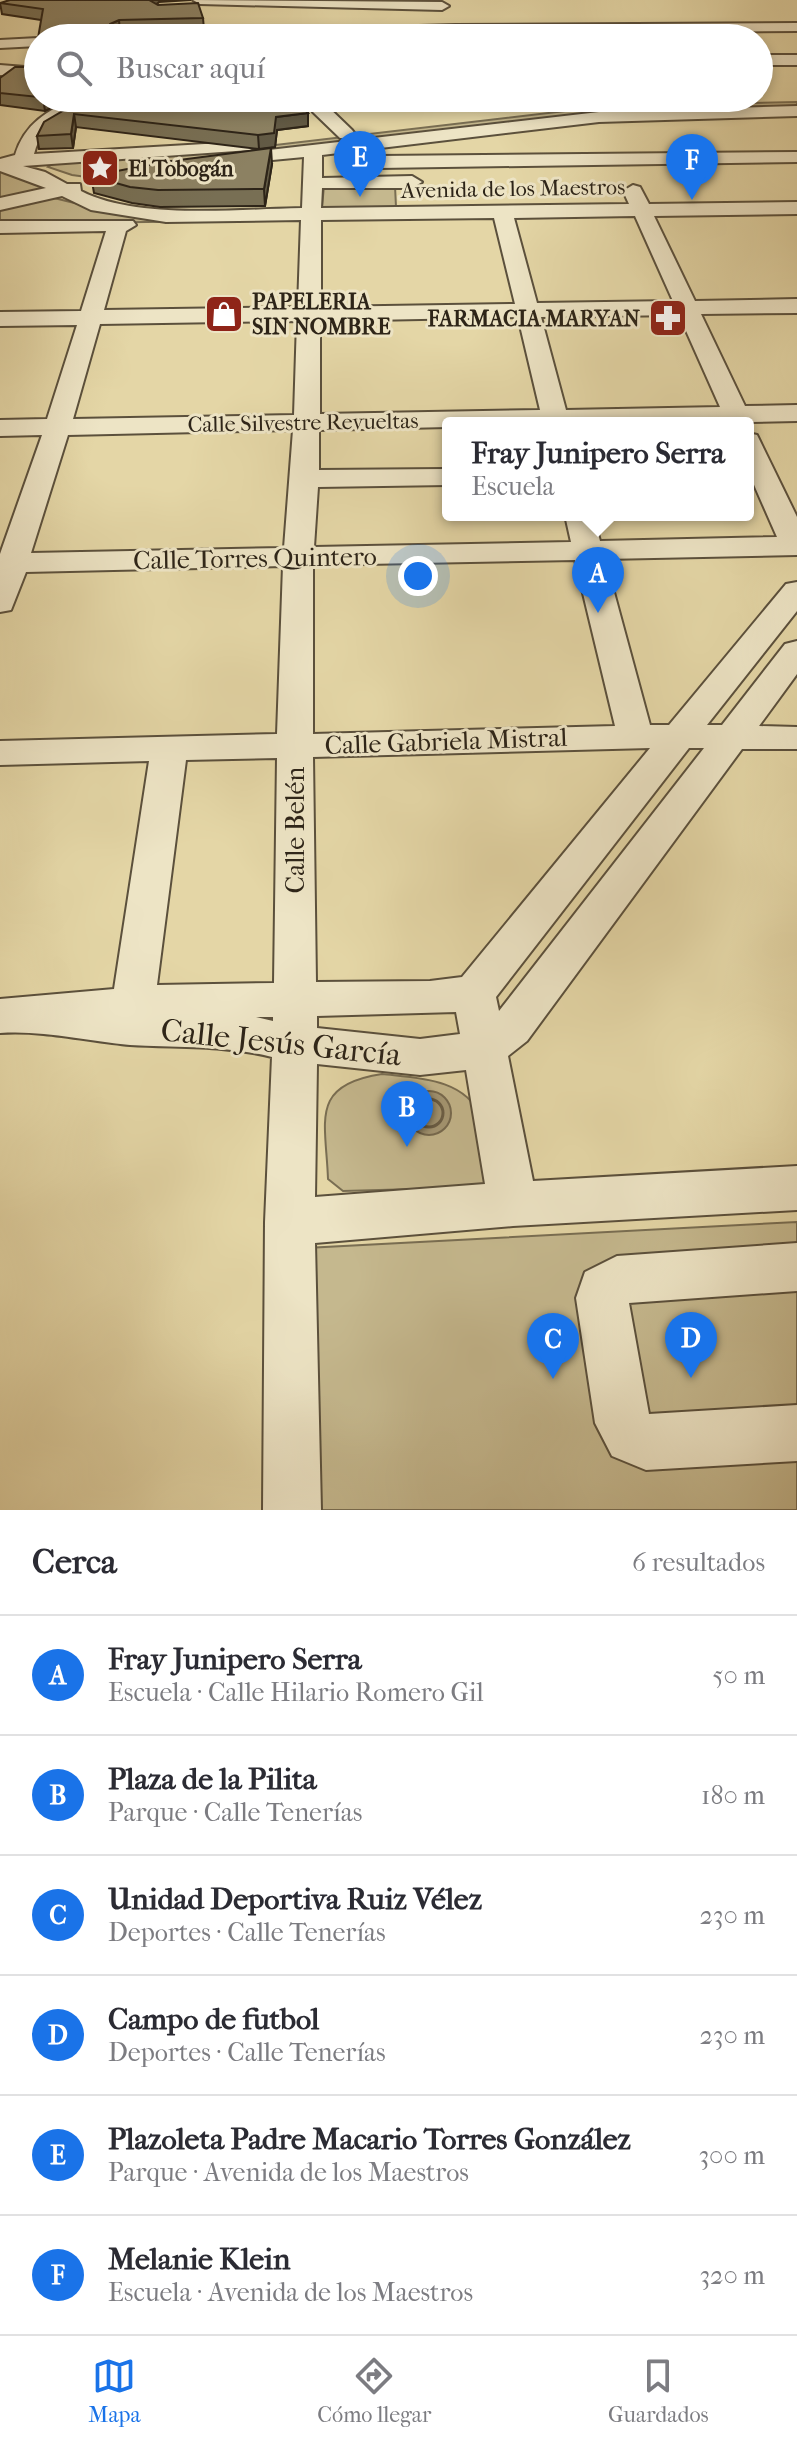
<!DOCTYPE html>
<html lang="es">
<head>
<meta charset="utf-8">
<style>
	:root { --surface:#fff; --page:#f2f2f3; --text:#2b2b33; --muted:#7c7c81; --line:#e1e1e2; --accent:#1a73e8 }
	body { margin:0; font-family:"IM FELL French Canon",serif; background:var(--page); color:var(--text) }
	.you { position:absolute; left:418px; top:576px; width:28px; height:28px; margin:-20px; border:6px solid #fff; border-radius:50%; background:#1a73e8; box-shadow:0 0 0 12px #1a73e833 }
	.badge { display:grid; place-items:center; width:52px; height:52px; border-radius:50%; background:var(--accent); color:#fff; font-size:26px; font-weight:700 }
	.pin { position:absolute; translate:-50% -66px; filter:drop-shadow(0 2px 4px #0008) }
	.pin::after { content:''; position:absolute; top:42px; width:28px; height:24px; background:inherit; clip-path:polygon(0 0,100% 0,50% 100%) }
	.popup { position:absolute; left:442px; top:417px; width:312px; height:104px; box-sizing:border-box; display:grid; place-content:center; border-radius:8px; background:var(--surface); filter:drop-shadow(0 2px 6px #0005); font-size:26px; white-space:nowrap; color:var(--muted) }
	.popup b { font-size:30px; color:var(--text) }
	.popup::after { content:''; position:absolute; left:50%; top:100%; margin-left:-16px; border:16px solid transparent; border-top-color:var(--surface) }
	.list { margin:0; padding:0; list-style:none }
	h2 { display:flex; justify-content:space-between; align-items:center; height:104px; margin:0; padding:0 32px; font-size:34px }
	h2 small { font-size:26px; font-weight:400; color:var(--muted) }
	.list li { display:grid; grid-template-columns:52px 1fr auto; gap:24px; align-items:center; box-sizing:border-box; height:120px; padding:0 32px; border-top:2px solid var(--line) }
	.list b { display:block; font-size:30px; white-space:nowrap }
	.list p { margin:0; font-size:26px; white-space:nowrap; color:var(--muted) }
	.list em { font-size:26px; font-style:normal; color:var(--muted) }
	.icon { flex:none; width:44px; height:44px; fill:none; stroke:currentColor; stroke-width:2; stroke-linecap:round; stroke-linejoin:round }
	.map { position:relative; flex:none; width:797px; height:1510px; overflow:hidden }
	.search { position:absolute; background:var(--surface); box-shadow:0 4px 12px #0003; left:24px; right:24px; top:24px; height:88px; display:flex; align-items:center; gap:20px; box-sizing:border-box; padding:0 28px; border-radius:44px; color:var(--muted); font-size:30px }
	.sheet { height:824px; background:var(--surface) }
	nav { display:flex; justify-content:space-around; align-items:center; box-sizing:border-box; height:112px; border-top:2px solid var(--line); background:var(--surface); font-size:22px; color:var(--muted) }
	nav a { display:grid; justify-items:center; gap:4px }
	nav .on { color:var(--accent) }
	.map>svg:first-child { display:block }
	.green { fill:#c5b88e; stroke:#796e53; stroke-width:2 }
	.water { fill:#a69976; stroke:#766a50; stroke-width:2 }
	.lines { fill:none; stroke-linecap:round; stroke-linejoin:round }
	.shore { stroke:#6a5e47; stroke-width:3 }
	.minor-casing { stroke:#5b503c; stroke-width:4 }
	.minor { fill:#ede4c5; fill-rule:evenodd }
	.wall { fill:#786f54; stroke:#2d2418; stroke-width:2 }
	.shaded-wall { fill:#625a45; stroke:#2d2418; stroke-width:2 }
	.building { fill:#8c8162; stroke:#2d2418; stroke-width:2 }
	.labels { text-anchor:middle; stroke-width:6; stroke-linejoin:round; paint-order:stroke }
	.far-poi-label { font-size:22px; font-weight:bold; fill:#2d2418; stroke:#ede4c5; text-anchor:start }
	.far-street-label { font-size:22px; fill:#2d2418; stroke:#ede4c5 }
	.street-label { font-size:26px; fill:#2d2418; stroke:#ede4c5 }
	.near-street-label { font-size:32px; fill:#2d2418; stroke:#ede4c5 }
</style>
</head>
<body>
<div class="map">
<svg width="797" height="1510" viewBox="0 0 797 1510">
	<rect width="100%" height="100%" fill="#e4d6a6"/>
	<filter id="stains"><feTurbulence type="fractalNoise" baseFrequency=".0025" numOctaves="4"/><feColorMatrix values="0 0 0 0 .2 0 0 0 0 .09 0 0 0 0 .02 0 0 0 .5 -.17"/></filter>
	<radialGradient id="worn" r=".72"><stop offset=".6" stop-color="#630" stop-opacity="0"/><stop offset="1" stop-color="#630" stop-opacity=".3"/></radialGradient>
	<path class="green" d="M371,98H460L358,110L349,100Z
		M797,102V109L638,111L94,178L72,175L48,167L52,164L207,153L608,106Z
		M0,167L56,188L0,199Z
		M324,186H395L396,207H322Z
		M50,197L115,213L299,218L298,220L0,224V208Z
		M382,1074C417,1078 465,1078 481,1117C487,1133 485,1168 487,1187L343,1191L328,1179C326,1121 309,1085 382,1074Z
		M797,1222V1510H312L306,1248Z"/>
	<path class="water" d="M407 1113a22 22 0 1 1 44 0a22 22 0 1 1-44 0Z"/>
	<g class="lines">
		<path class="shore" d="M415 1113a14 14 0 1 1 28 0a14 14 0 1 1-28 0Z"/>
		<g class="minor-casing">
			<path id="minor" d="M193,0L442,2L449,6L442,10L200,4Z
				M797,23V31L113,38L120,34L455,25Z
				M38,38V46L0,48V40Z
				M759,55H797V65H759Z
				M0,65L25,67L33,72L25,77L0,75Z
				M76,98H89L91,101C69,123 44,116 34,154L256,141L259,145L250,150L23,166L45,172L67,184H80L81,191C137,220 238,209 302,208L304,157L218,165L216,161L218,157L225,155L599,112L797,106V116L599,122L322,155V178L412,176L422,182L412,188H322L321,208L629,204L623,191L633,185L640,187L649,204L797,202V214L654,216L695,301L797,299V313L701,314L745,406L797,405V421L752,422L748,429V423L727,422L448,423V427L319,430V470L445,469H448V485L318,487L314,547L571,542L565,515H593L600,541L777,537L748,471V433L757,435L797,517V555L605,559L650,725H669L786,584L797,582V611L707,725H722L785,644L797,641V674L759,726L797,727V749H742L527,1041L508,1056L533,1181L797,1166V1210L513,1226L315,1243L321,1510H263L265,1222L272,1057C225,1045 178,1048 130,1045C87,1041 43,1030 0,1033V999L114,989L149,761L0,765V741L277,734L283,566L26,572L11,610L0,612V554L42,435L0,436V420L47,419L77,325L0,326V312L81,311L106,231L0,233V221H133L136,225L126,231L104,310L298,307L301,220L166,222L91,210L62,196L0,210V198L46,188L0,171V159L15,155C25,123 47,111 76,98ZM635,216L673,301L537,303L514,218ZM494,218L515,304L321,307V220ZM679,315L720,407L566,410L541,317ZM518,317L540,410L320,414V321ZM297,321L294,415L73,419L100,324ZM293,430L284,548L31,553L68,435ZM575,560L615,726L313,734V565ZM650,748L462,977L430,981L316,982L313,757ZM689,748H704L499,1011L496,997ZM277,758L274,983L157,985L186,760ZM456,1012L460,1034L420,1039L317,1028V1016ZM256,1017H273V1021ZM317,1064L420,1075L466,1070L485,1184L315,1197Z
				M319,103L325,104L352,130L355,134L352,138H340L313,112L311,108Z
				M797,152V162L379,168L370,162L379,156Z
				M797,1243V1291L629,1303L649,1414L797,1405V1461L646,1470L612,1456L595,1423L576,1298L585,1272L617,1256Z"/>
		</g>
		<use href="#minor" class="minor"/>
	</g>
	<path class="wall" d="M159,2L156,4L203,18L204,29L209,38L41,20L2,14L0,3Z
		M38,40V98H70L45,111L0,105V78L25,67L31,63L30,56L36,52Z
		M267,103H297L308,113V126L277,130L275,147L259,149L76,127L73,148L39,149L37,136L68,108V106Z
		M272,164L265,206L160,207L132,203L94,193L91,176Z"/>
	<path class="shaded-wall" d="M148,0H191L159,2L149,10Z
		M119,20L120,31L109,28L110,24Z
		M43,98H70L45,111Z
		M290,98H304L290,109Z
		M308,113V126L277,130L275,147L259,149L258,135L276,117Z
		M74,114L76,127L73,148L71,134Z
		M271,148L272,164L265,206L264,189Z"/>
	<path class="building" d="M10,0H149L158,5L198,3L203,18L119,20L110,24L109,28L206,29L209,38H38L43,9L0,3Z
		M290,32H340L338,38H288Z
		M434,36V38H398Z
		M38,40V97L0,93V78L15,67H25L34,61L30,56L36,52Z
		M80,98H264L267,103L269,98H292L308,113L276,117L274,133L258,135L74,114L71,134L37,136L44,122L71,106H68Z
		M271,148L264,189L158,190L130,187L91,176L164,162Z"/>
	<defs>
		<g id="sight-square" transform="scale(2)"><rect x="-9" y="-9" width="18" height="18" rx="4" fill="#8f2418" stroke="#ede4c5"/><path d="M0-6L1.8-2.2L6-1.7L2.9 1.2L3.7 5.4L0 3.3L-3.7 5.4L-2.9 1.2L-6-1.7L-1.8-2.2Z" fill="#fff"/></g>
		<g id="shop-square" transform="scale(2)"><rect x="-9" y="-9" width="18" height="18" rx="4" fill="#8f2418" stroke="#ede4c5"/><path d="M-5-2.5h2.3a2.7 3.5 0 0 1 5.4 0H5L5.5 6h-11ZM-1.5-2.5h3a1.5 2.3 0 0 0-3 0Z" fill="#fff"/></g>
		<g id="pharmacy-square" transform="scale(2)"><rect x="-9" y="-9" width="18" height="18" rx="4" fill="#8f2418" stroke="#ede4c5"/><path d="M-2-6h4v4h4v4h-4v4h-4v-4h-4v-4h4Z" fill="#fff"/></g>
	</defs>
	<g fill-rule="evenodd">
		<use href="#sight-square" x="100" y="168"/>
		<use href="#shop-square" x="224" y="314"/>
		<use href="#pharmacy-square" x="668" y="318"/>
	</g>
	<g class="labels">
		<g class="far-poi-label">
			<text x="128" y="176">El Tobogán</text>
			<text x="252" y="309">PAPELERIA<tspan x="252" dy="25">SIN NOMBRE</tspan></text>
			<text x="640" y="326" text-anchor="end">FARMACIA MARYAN</text>
		</g>
		<g class="far-street-label">
			<text transform="translate(513 188) rotate(-1)" y="8">Avenida de los Maestros</text>
			<text transform="translate(303 422) rotate(-1)" y="8">Calle Silvestre Revueltas</text>
		</g>
		<g class="street-label">
			<text transform="translate(255 558) rotate(-1)" y="9">Calle Torres Quintero</text>
			<text transform="translate(446 741) rotate(-2)" y="9">Calle Gabriela Mistral</text>
			<text transform="translate(295 830) rotate(-90)" y="9">Calle Belén</text>
		</g>
		<g class="near-street-label">
			<text transform="translate(281 1042) rotate(6)" y="11">Calle Jesús García</text>
		</g>
	</g>
	<rect width="100%" height="100%" filter="url(#stains)"/>
	<rect width="100%" height="100%" fill="url(#worn)"/>
</svg>
<div class="you"></div>
<div class="pin badge" style="left:598px;top:613px">A</div>
<div class="popup"><b>Fray Junipero Serra</b>Escuela</div>
<div class="pin badge" style="left:407px;top:1147px">B</div>
<div class="pin badge" style="left:553px;top:1379px">C</div>
<div class="pin badge" style="left:691px;top:1378px">D</div>
<div class="pin badge" style="left:360px;top:197px">E</div>
<div class="pin badge" style="left:692px;top:200px">F</div>
<div class="search"><svg class="icon" aria-label="search" viewBox="0 0 24 24"><circle cx="10" cy="10" r="6"/><path d="M15 15l6 6"/></svg>Buscar aquí</div>
</div>
<section class="sheet">
<h2>Cerca<small>6 resultados</small></h2>
<ul class="list">
<li><span class="badge">A</span><div><b>Fray Junipero Serra</b><p>Escuela · Calle Hilario Romero Gil</p></div><em>50 m</em></li>
<li><span class="badge">B</span><div><b>Plaza de la Pilita</b><p>Parque · Calle Tenerías</p></div><em>180 m</em></li>
<li><span class="badge">C</span><div><b>Unidad Deportiva Ruiz Vélez</b><p>Deportes · Calle Tenerías</p></div><em>230 m</em></li>
<li><span class="badge">D</span><div><b>Campo de futbol</b><p>Deportes · Calle Tenerías</p></div><em>230 m</em></li>
<li><span class="badge">E</span><div><b>Plazoleta Padre Macario Torres González</b><p>Parque · Avenida de los Maestros</p></div><em>300 m</em></li>
<li><span class="badge">F</span><div><b>Melanie Klein</b><p>Escuela · Avenida de los Maestros</p></div><em>320 m</em></li>
</ul>
</section>
<nav>
<a class="on"><svg class="icon" aria-label="map" viewBox="0 0 24 24"><path d="M3 6l6-2 6 2 6-2v14l-6 2-6-2-6 2zM9 4v14M15 6v14"/></svg>Mapa</a>
<a><svg class="icon" aria-label="directions" viewBox="0 0 24 24"><path d="M12 3l9 9-9 9-9-9zM9 14v-3h6M13 9l2 2-2 2"/></svg>Cómo llegar</a>
<a><svg class="icon" aria-label="saved" viewBox="0 0 24 24"><path d="M7 4h10v16l-5-4-5 4z"/></svg>Guardados</a>
</nav>
</body>
</html>
